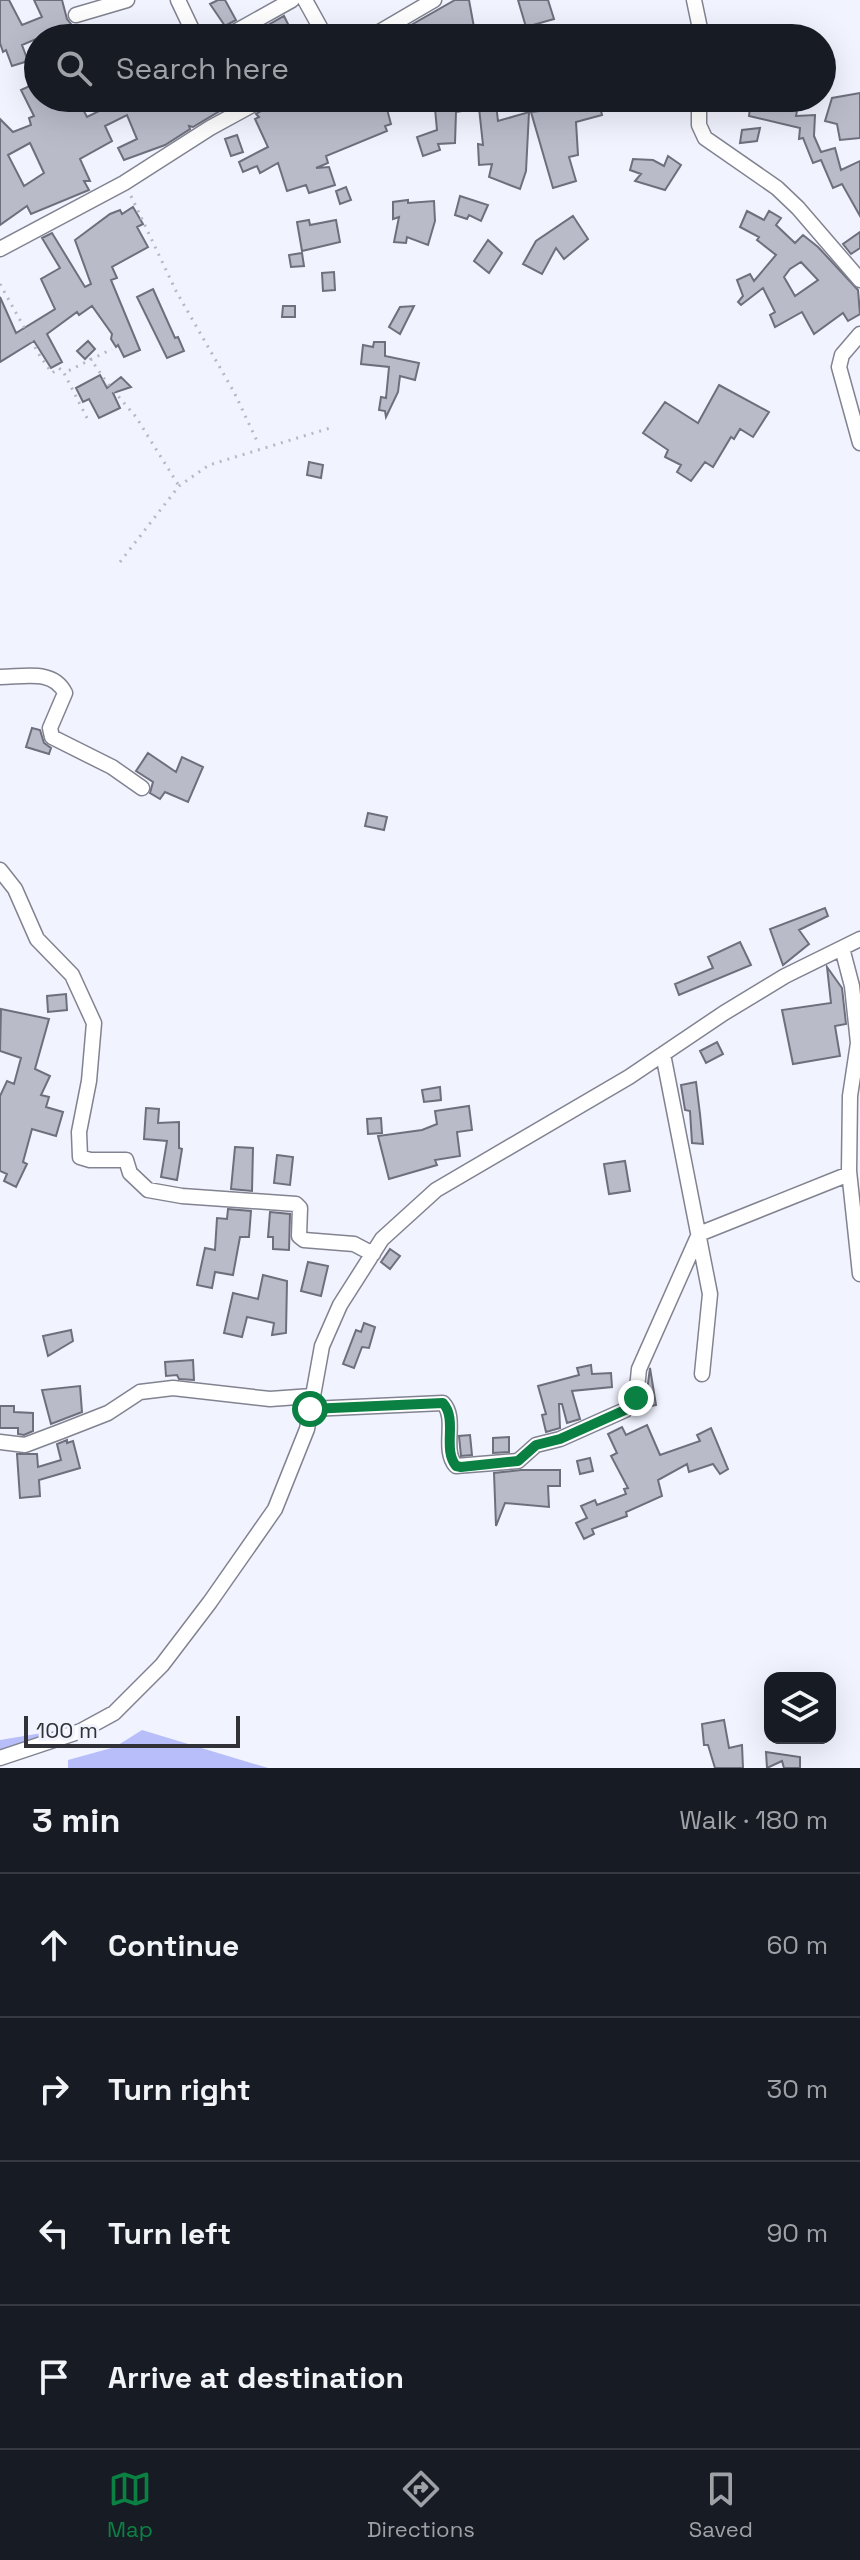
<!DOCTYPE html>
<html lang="en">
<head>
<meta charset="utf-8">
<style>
	:root { --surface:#171b24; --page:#242831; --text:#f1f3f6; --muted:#9ea1a6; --line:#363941; --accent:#0b8043 }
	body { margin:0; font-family:"Space Grotesk",sans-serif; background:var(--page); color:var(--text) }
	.controls { position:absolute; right:24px; bottom:24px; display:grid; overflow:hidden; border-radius:16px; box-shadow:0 8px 32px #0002 }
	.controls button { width:72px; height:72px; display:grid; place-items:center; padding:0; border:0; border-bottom:2px solid var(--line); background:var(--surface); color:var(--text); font:40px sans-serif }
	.scale { position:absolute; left:24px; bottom:20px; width:216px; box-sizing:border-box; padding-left:8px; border:4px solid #313237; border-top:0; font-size:22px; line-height:28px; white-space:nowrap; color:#313237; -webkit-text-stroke:6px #f1f3ff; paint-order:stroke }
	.stop { position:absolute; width:24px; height:24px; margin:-18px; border:6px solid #0b8043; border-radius:50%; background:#fff }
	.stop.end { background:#0b8043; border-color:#fff; box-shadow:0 2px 8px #0008 }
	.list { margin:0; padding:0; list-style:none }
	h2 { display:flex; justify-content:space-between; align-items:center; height:104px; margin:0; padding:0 32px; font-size:34px }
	h2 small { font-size:26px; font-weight:400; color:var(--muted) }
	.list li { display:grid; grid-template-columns:52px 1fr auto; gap:24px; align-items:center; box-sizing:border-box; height:144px; padding:0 32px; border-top:2px solid var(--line) }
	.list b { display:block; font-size:30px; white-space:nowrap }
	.list em { font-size:26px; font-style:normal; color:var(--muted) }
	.icon { flex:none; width:44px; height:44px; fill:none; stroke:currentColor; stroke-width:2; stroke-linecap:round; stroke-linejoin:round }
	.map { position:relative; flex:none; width:860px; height:1768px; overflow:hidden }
	.search { position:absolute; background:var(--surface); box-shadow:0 8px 32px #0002; left:24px; right:24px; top:24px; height:88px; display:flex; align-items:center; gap:20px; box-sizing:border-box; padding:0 28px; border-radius:44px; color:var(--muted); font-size:30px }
	.sheet { height:680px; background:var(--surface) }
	nav { display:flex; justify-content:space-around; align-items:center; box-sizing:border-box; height:112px; border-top:2px solid var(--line); background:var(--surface); font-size:22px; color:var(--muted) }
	nav a { display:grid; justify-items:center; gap:4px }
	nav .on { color:var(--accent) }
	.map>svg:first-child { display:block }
	.forest { fill:#b7befa }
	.building { fill:#b9bbc9; stroke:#6e6f7c; stroke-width:2; fill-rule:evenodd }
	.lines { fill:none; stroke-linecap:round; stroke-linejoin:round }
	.minor-casing { stroke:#818390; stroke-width:17 }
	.path { stroke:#b6b8c2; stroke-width:3; stroke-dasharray:2 6; stroke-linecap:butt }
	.minor { stroke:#fff; stroke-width:14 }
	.route { stroke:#0b8043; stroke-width:10 }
</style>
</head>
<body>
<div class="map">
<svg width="860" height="1768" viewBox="0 0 860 1768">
	<rect width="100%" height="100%" fill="#f1f3ff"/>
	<path class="forest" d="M60,1730L0,1753V1740Z
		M142,1730L268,1768H68V1760L115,1747Z"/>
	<path class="building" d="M0,0H9L22,25L42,17L34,0H62L67,19L71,24L22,45L28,61L12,66L6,50L3,52L0,43Z
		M218,0H225L236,20L225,26L210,4Z
		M455,0H469L476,38H450L443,28L418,31L419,38H404V32L397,33Z
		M518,0H548L554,19L526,27Z
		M284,16L289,26L266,38L247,37Z
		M38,82V98H77L87,117L126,98H195L197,106L218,112L193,127L189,126L190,129L165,145L124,160L118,148L137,139L127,115L105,126L112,141L80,159L90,181H84L89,190L31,214L27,206L0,225V119L13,132L31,125L29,118L34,116L21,90ZM30,143L44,173L24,186L8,155Z
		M860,93V138L840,140L837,124L825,121L832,98Z
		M275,98H384L391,124L385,126L387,131L326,156L328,163L316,168L329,167L335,185L309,193L306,185L287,191L278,163L260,173L257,166L243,172L239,162L268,147L255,119L259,117L256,114L273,104Z
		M434,98H500L501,104H496L498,121L529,112L526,171L520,189L489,177L492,164L479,165L478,144L483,145L479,108L456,112L455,143L438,144L440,150L423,156L417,137L437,130Z
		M546,98H563L566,106L586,102L585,98H598L602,115L576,122L578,155L569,157L576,181L553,188L531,112L550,110Z
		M750,108L797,111L796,116L815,115L814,136L821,152L835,148L841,170L860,161V216L842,184L833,188L821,160L813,163L803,138L799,139L800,128L749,116Z
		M760,128L757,141L740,143L742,130Z
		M237,135L243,152L231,156L225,139Z
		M668,156L681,165L665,190L635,181L641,174L630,170L633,159L653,160L664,166Z
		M346,187L351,200L340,204L336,191Z
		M460,196L488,205L481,221L469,215L467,219L455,215Z
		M408,200V203L434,201L435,221L428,245L407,237L406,243L394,242L399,217L393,219V202Z
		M133,207L143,224L137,227L148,247L112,267L117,278L111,280L140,350L124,357L118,345L116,347L111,339L112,334L92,306L79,315L77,312L47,334L62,362L51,368L34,341L0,362V297L16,333L55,309L41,279L60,268L42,238L52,233L85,287L91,284L75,240L110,214L120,210L122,214Z
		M747,211L764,220L769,211L781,218L776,225L795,243L803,235L818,247L858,290L860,314L848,321L843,313L814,334L802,312L775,327L770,315L775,312L763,288L741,305L738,302L743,296L737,280L750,274L754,281L776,255L757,240L759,237L740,227ZM801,262L818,280L795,296L784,277L790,269Z
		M573,216L588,239L564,259L556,248L542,274L523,264L536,241Z
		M309,220L310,225L336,220L340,242L302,251L297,222Z
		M860,232V248L851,254L843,244Z
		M488,240L502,253L489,273L474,261Z
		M302,253L304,266L291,267L289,255Z
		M334,272L335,290L323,291L322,273Z
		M153,289L175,338L178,337L184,351L167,358L137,297Z
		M283,306H295V317H282Z
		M414,306L400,334L389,327L400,307Z
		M88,341L95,349L85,359L77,351Z
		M374,342H385V356L419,363L415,380L400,376L398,392L386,417L385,411L379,410L381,397L386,398L389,367L361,364L363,345L373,347Z
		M100,375L107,388L121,377L131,387L113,393L120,408L99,418L89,399L83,402L76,388Z
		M719,385L769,412L753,437L740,429L734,439L731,437L713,467L705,462L691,481L677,472L681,465L665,457L668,450L643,433L665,402L698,423Z
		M309,462L323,465L321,478L307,475Z
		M32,728L40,730L44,743L51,748L49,754L26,747Z
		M148,753L176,772L182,757L203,767L188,802L165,792L160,799L150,793L153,782L136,771Z
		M368,813L387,817L384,830L365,826Z
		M825,908L828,916L799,930L809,944L783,965L770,929Z
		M740,942L751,965L679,995L675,984L713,968L708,957Z
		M827,967L842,988L846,1024L835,1026L840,1056L793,1064L782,1010L831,1003Z
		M66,994L67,1010L48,1012L47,996Z
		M1,1009L49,1019L35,1069L50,1076L41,1095L49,1097L46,1107L63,1112L56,1136L32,1129L23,1162L27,1164L16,1187L4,1181L7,1174L0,1171V1096L7,1081L14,1084L21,1058L0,1051Z
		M717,1042L723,1054L706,1063L700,1051Z
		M696,1082L700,1114L703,1144L692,1143L690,1111L685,1110L681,1085Z
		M440,1087L441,1100L424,1102L422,1090Z
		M469,1106L472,1130L457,1132L460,1156L435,1160L437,1165L389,1179L378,1136L422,1130L437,1124L435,1111Z
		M146,1108L159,1109L158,1123L179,1122V1148L182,1149L177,1180L161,1177L167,1141L144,1139Z
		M381,1118L382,1133L368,1134L367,1119Z
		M235,1147L253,1148L252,1191L231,1189Z
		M277,1155L293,1157L290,1185L274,1183Z
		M625,1161L630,1191L609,1194L604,1164Z
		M228,1209L251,1211L249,1237H240L233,1275L215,1272L212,1288L197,1285L205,1248L215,1250L217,1218L227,1219Z
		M270,1212L290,1214L289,1250L273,1249V1237H268Z
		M390,1249L400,1256L390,1269L381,1262Z
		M308,1262L328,1266L321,1296L301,1291Z
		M263,1275L287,1281L286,1333L272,1335L274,1323L247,1317L242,1337L224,1333L233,1293L258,1299Z
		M364,1323L375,1327L369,1348L362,1347L354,1368L343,1364L356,1330L361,1332Z
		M71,1330L73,1341L48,1356L43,1336Z
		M193,1360L194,1380L179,1379L177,1375L166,1376L165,1362Z
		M591,1365L592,1374L611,1373L612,1387L572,1391L580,1419L567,1423L562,1404H559L560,1428L546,1432L542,1415L546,1414L538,1386L579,1375L577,1368Z
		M650,1368L656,1405L642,1408L646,1399Z
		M80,1386L82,1412L51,1424L42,1390Z
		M0,1406H14V1412L33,1413V1431L24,1435L18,1434V1428H0Z
		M647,1425L660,1455L700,1441L697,1435L711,1428L728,1469L720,1474L713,1464L689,1472L687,1464L658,1480L662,1496L626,1512L627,1516L592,1529L594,1534L584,1539L576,1523L587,1518L581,1506L595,1500L597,1505L626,1494L624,1489L628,1488L611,1456L617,1453L608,1434L622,1427L626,1435Z
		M470,1435L472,1455L461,1456L459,1436Z
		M509,1437V1452L493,1453V1438Z
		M67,1440V1443L73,1441L80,1468L39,1480L40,1496L20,1498L17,1454H37L38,1467L61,1460L57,1444Z
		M590,1458L593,1471L580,1474L577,1461Z
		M521,1470H560V1486H548L549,1507L505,1503L496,1526L494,1473Z
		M724,1720L729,1748L742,1745L743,1768H715L708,1745H704L702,1724Z
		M766,1752L800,1757V1768H784L782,1761L767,1768Z"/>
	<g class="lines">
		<g class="minor-casing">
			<path id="minor" d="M178,0L196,38
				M305,0L326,38
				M694,0L702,38
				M76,15L127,0
				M224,38L292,0
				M369,38L434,0
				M699,98V125L705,138L777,188L798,208L860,280
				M0,249L124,183L210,128L265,98
				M860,334L842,355L839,367L860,443
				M0,677C25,677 53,669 65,693L50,728L52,737L112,767L142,788
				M0,870L15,889L37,939L72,975L94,1023L89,1081L79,1132L80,1157L90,1160H126L130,1173L148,1190L182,1196L296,1204L300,1208L299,1236L304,1240L354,1244L373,1254
				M842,948L852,986L858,1043L850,1096L849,1171L860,1274
				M663,1054L710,1294L702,1374
				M310,1409L443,1403C458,1419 441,1449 456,1466L518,1461L536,1445L560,1439L625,1410L636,1398L639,1369L699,1234L849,1174
				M0,1442L25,1445L62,1431L108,1413L140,1392L173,1388L270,1399L312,1396
				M0,1758L81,1731L114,1713L162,1665L210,1602L275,1509L307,1429L322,1346L340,1305L382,1239L436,1190L629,1077L724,1013L785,976L860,939"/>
		</g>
		<path class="path" d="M131,196L176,291L234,392L257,441
			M0,284L40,356L52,373L59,368L64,373
			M90,358L107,383L136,417L179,486
			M87,418L64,373L112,349
			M120,562L179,486L209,465L330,428"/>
		<use href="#minor" class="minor"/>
	</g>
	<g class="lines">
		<path class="route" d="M310,1409L443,1403C458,1420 442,1448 456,1466L461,1467L518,1461L536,1445L560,1439L625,1410L636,1398"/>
	</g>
</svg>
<div class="controls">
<button><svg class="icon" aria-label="layers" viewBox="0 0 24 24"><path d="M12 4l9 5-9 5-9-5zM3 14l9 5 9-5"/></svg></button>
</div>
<div class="scale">100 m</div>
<div class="stop" style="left:310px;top:1409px"></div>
<div class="stop end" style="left:636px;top:1398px"></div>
<div class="search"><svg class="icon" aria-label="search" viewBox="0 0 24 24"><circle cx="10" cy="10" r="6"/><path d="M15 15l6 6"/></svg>Search here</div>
</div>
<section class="sheet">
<h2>3 min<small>Walk · 180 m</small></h2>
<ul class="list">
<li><svg class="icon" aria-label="ahead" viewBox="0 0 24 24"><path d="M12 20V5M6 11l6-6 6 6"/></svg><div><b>Continue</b></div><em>60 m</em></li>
<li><svg class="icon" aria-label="right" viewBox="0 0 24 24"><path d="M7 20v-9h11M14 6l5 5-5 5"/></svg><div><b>Turn right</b></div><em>30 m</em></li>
<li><svg class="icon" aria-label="left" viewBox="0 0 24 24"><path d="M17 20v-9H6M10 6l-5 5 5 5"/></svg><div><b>Turn left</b></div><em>90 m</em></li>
<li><svg class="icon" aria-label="arrive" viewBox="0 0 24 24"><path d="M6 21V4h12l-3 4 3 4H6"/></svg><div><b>Arrive at destination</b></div></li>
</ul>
</section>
<nav>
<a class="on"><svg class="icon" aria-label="map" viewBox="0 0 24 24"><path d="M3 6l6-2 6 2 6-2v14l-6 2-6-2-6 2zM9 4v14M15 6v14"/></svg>Map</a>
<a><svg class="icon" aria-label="directions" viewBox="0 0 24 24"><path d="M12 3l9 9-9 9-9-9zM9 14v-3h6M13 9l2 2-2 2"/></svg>Directions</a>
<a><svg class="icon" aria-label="saved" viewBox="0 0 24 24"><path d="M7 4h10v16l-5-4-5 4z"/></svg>Saved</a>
</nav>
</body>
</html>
